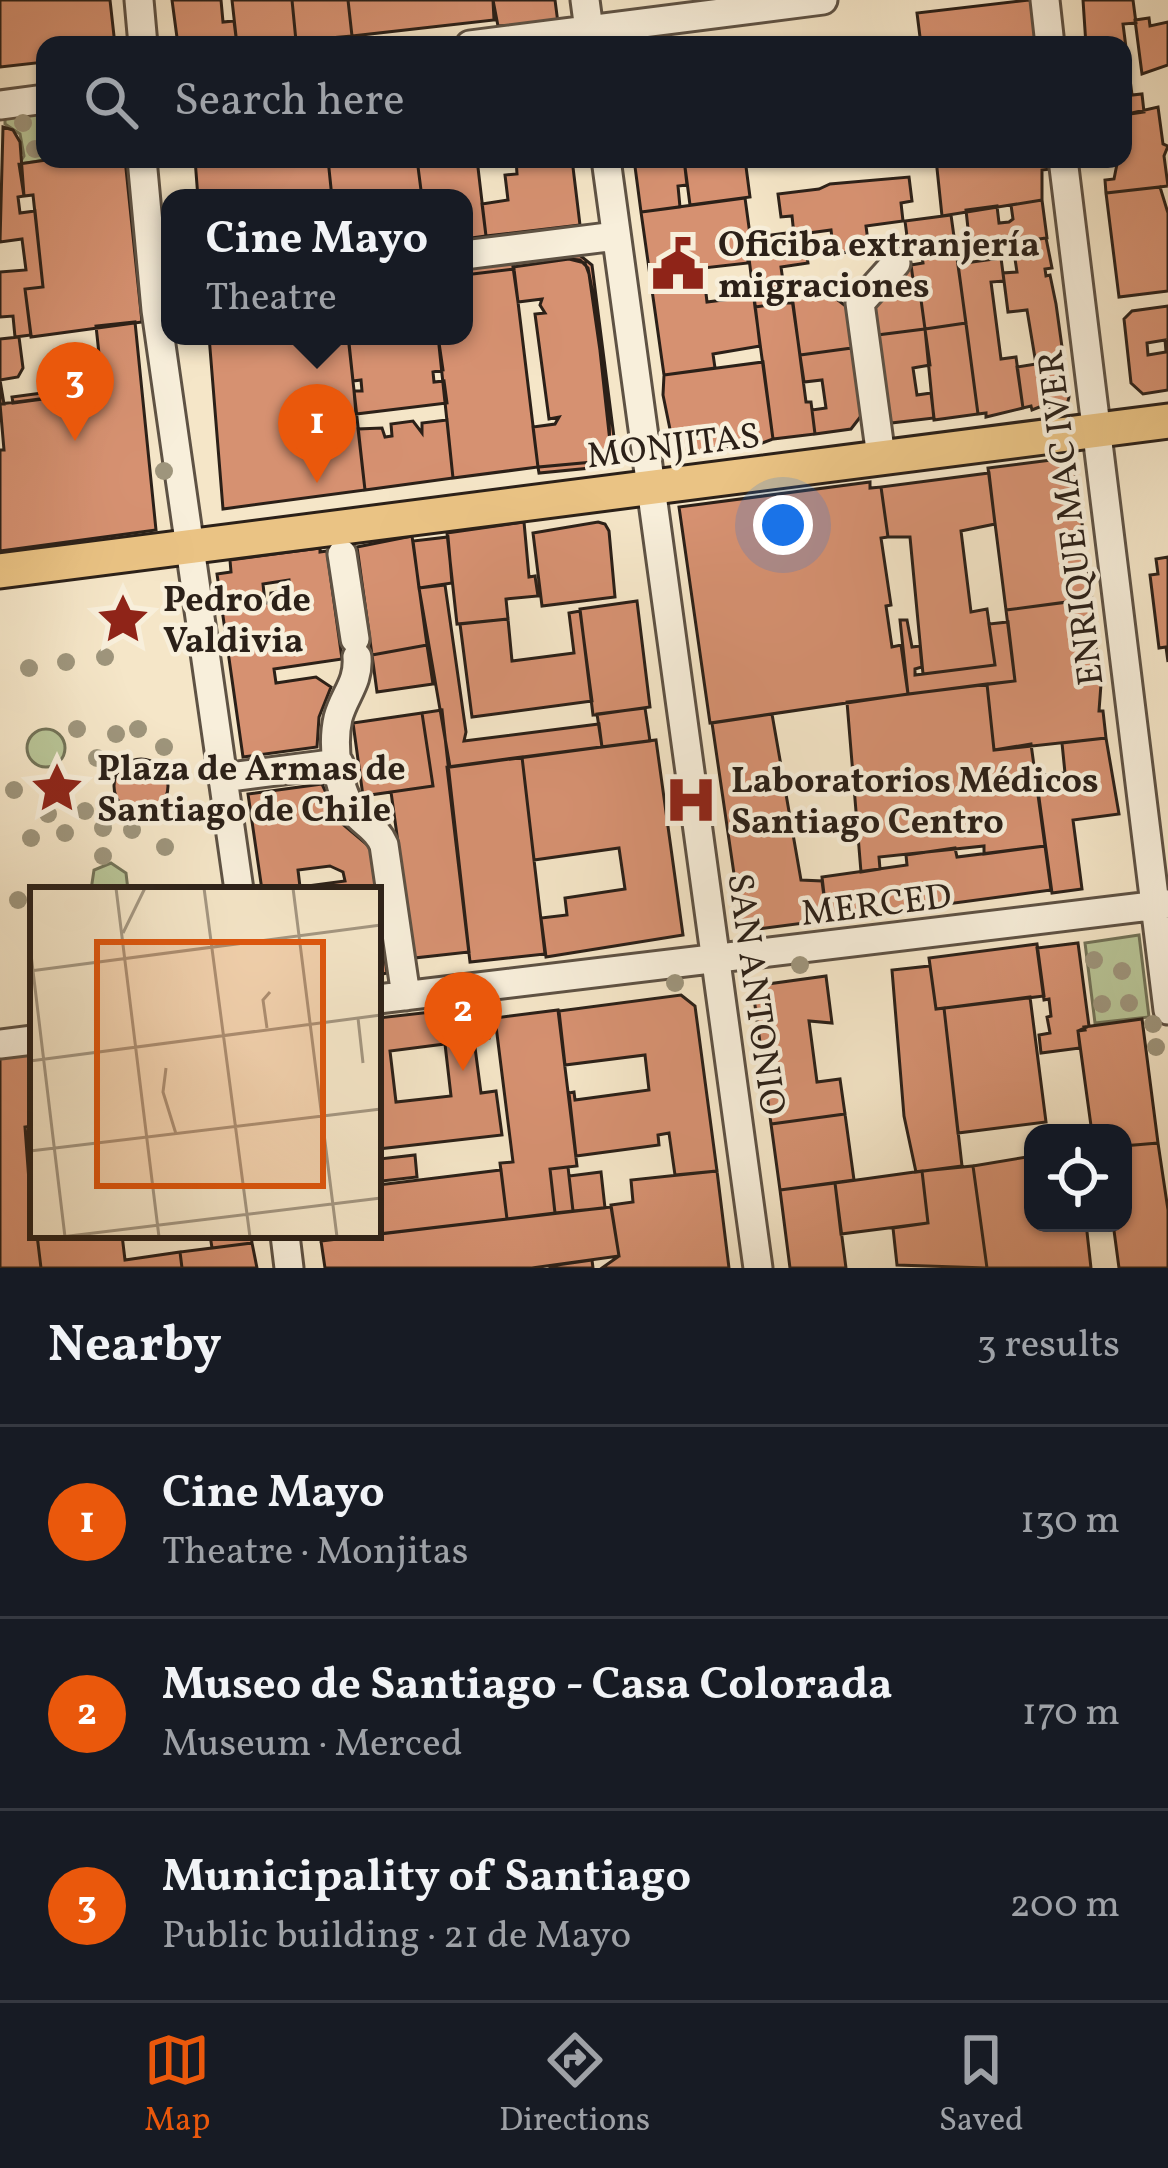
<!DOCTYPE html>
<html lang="en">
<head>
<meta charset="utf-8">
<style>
	:root { --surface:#171b24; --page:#242831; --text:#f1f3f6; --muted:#9ea1a6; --line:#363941; --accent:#ea580c }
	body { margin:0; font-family:Vollkorn,serif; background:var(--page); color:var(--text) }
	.controls { position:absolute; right:36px; bottom:36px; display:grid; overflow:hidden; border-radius:24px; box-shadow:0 3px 9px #0004 }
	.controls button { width:108px; height:108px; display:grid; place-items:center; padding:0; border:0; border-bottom:3px solid var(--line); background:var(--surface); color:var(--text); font:60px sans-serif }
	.you { position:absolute; left:783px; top:525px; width:42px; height:42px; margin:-30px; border:9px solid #fff; border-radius:50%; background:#1a73e8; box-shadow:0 0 0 18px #1a73e833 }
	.badge { display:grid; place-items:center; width:78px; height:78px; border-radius:50%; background:var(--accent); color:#fff; font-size:39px; font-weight:700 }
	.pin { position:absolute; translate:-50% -99px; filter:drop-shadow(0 3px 6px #0008) }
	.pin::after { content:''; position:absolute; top:63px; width:42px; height:36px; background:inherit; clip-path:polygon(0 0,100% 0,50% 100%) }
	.popup { position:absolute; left:161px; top:189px; width:312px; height:156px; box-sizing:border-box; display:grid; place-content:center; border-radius:24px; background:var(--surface); filter:drop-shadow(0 3px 9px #0005); font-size:39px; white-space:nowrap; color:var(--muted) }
	.popup b { font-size:45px; color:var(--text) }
	.popup::after { content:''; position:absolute; left:50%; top:100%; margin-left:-24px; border:24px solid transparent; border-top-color:var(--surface) }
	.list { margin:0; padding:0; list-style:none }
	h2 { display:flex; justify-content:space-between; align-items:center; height:156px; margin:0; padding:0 48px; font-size:51px }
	h2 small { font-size:39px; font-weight:400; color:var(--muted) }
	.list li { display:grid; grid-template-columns:78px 1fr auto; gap:36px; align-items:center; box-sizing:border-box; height:192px; padding:0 48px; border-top:3px solid var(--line) }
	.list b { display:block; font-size:45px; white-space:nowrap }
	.list p { margin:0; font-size:39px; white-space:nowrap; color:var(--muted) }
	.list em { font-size:39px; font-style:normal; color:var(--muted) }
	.icon { flex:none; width:66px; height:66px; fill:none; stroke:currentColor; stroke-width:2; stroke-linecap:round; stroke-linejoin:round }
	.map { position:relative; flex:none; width:1168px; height:1268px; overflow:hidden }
	.search { position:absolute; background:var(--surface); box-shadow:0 3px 9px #0004; left:36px; right:36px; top:36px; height:132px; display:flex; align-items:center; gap:30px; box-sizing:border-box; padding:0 42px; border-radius:24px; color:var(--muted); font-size:45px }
	.sheet { height:732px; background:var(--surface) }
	nav { display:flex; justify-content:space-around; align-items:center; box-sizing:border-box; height:168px; border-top:3px solid var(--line); background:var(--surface); font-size:33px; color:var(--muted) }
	nav a { display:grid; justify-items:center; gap:6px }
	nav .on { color:var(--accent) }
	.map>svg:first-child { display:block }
	.green { fill:#b9c698; stroke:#727358; stroke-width:3 }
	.building { fill:#d69171; stroke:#2b2018; stroke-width:3; fill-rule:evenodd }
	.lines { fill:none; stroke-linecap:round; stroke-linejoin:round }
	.minor-casing { stroke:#5e5244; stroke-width:33 }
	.major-casing { stroke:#2b2018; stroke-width:39 }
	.minor { stroke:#f8efdb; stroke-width:27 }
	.major { stroke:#eac384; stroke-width:33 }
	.tree { fill:#9e957c }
	.labels { text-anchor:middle; stroke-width:9; stroke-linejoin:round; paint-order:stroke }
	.poi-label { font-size:36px; font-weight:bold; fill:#2b2018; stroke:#f8efdb; text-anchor:start }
	.street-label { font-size:36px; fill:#2b2018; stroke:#f8efdb }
	.inset-road { fill:none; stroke:#a49782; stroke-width:3 }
	.view { fill:#df560d; fill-opacity:0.15; stroke:#df560d; stroke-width:6 }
	.inset-edge { fill:none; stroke:#2b2018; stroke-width:6 }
</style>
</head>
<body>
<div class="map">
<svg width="1168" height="1268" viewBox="0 0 1168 1268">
	<rect width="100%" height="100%" fill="#f5e6c8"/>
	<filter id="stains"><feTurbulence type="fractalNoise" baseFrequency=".00167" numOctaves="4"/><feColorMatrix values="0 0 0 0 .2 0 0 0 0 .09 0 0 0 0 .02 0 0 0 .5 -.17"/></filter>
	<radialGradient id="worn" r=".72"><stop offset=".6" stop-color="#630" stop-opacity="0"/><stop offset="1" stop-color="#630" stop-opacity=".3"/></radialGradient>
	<path class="green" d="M45,113V159H53L19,164L24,156L20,134L5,124V117Z
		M27 748a19 19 0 1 1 38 0a19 19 0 1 1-38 0Z
		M111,863L126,873L128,890H91L94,870Z
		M1139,935L1149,1017L1095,1023L1085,943Z"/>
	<path class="building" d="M0,0H110L115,45H45V62L0,67Z
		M172,0H221L223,22L234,21L237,45H178Z
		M232,0H292L296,41L237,45Z
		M292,0H348L352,36L296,41Z
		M348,0H493L494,20L352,36Z
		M493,0H555L558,23L498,26Z
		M1029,0L1039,7L1043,45H921L917,13Z
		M1083,0H1133L1136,23L1123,24L1132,95L1142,94L1144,112L1123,115V45H1086Z
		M1149,18L1150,26L1168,22V65L1142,74L1135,20Z
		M1158,107L1163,144L1168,146L1164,156L1168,186L1106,193L1105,180L1114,179L1118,159H1123V115Z
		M3,127L13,130L20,142L24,196L18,197L20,213L35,211L43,287L25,289L31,335L15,337L13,316L0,317V272L26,270L22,239L0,242Z
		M53,159H125L142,322L31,337L25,289L43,287L33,195L24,196L19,164Z
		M195,159H328L332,198H198Z
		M328,159H417L422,198H332Z
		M417,159H477L486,236L464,239V198H422Z
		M516,159H572L580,225L486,236L482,204L508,200L505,175L517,174Z
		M634,159H684L687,185L678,186L680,207L641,212Z
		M684,159H745L750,197L690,205Z
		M936,159H1058L1059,168L1042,170V200L942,216Z
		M909,177L912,201L901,203L903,221L866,226L869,249L834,254L831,230L794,235L792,216L781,217L778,194L819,189L830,184Z
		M1160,187L1168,213V291L1119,297L1106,193Z
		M745,198L751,242H747L748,263L703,268L707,302L754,296L760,346L713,354L715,368L664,375L641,212Z
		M1042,200L1047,238L970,247L966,210L997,206L999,223L1009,222L1013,219L1011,205Z
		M951,215L966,323L925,329L919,285L914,286L911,265L923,263L920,242L908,244L905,221Z
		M794,232L804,234L808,263L781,267L786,303L755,307L747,242L750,238Z
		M1046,238L1052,268L1045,269L1046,276L1050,275L1056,304L1069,397L1067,405L1047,408V404L1032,410L1031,406L1023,408L1017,367L1036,364L1027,310L1008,312L1003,273L1017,272L1015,259L1028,257L1026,241Z
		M577,253L592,265L616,453L601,467L539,473L538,467L593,462L607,459L611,451L595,305L588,268L580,260L569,259L513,267V262Z
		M1001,258L1004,281L991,282L1001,359L1016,357L1023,408L986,417V413L978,414L958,264Z
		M569,259L585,263L589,274L609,413L610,454L593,462L538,467L533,427L555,424L559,417L549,419L535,314L545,313L540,305L542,299L518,302L513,267Z
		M513,262L514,269L464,275V268Z
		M911,265L914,286L919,285L925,329L877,335L873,309Z
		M514,269L538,467L453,478L438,336H464V275Z
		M830,294L847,307L852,348L800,355L792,299Z
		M786,303H793L806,402H811L815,434L773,439L755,307Z
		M1168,306V390L1143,394L1131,383L1124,319L1132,311ZM1165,340L1166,352L1148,355L1147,343Z
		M135,322L156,530L0,551V450H4L0,404L103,391L96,326Z
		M966,323L978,414L934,420L925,329Z
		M925,329L930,365L913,368L917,395L931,393L934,418L891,423L877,335Z
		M209,336H348L365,490L223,509Z
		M356,336H438L443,370L433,372L434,382L444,381L447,403L356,414L354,391H362L361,380L353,381L349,343L356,342Z
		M19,337L23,368L18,377L0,380L4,404H0V339Z
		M852,348L861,416L851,429L815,434L812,410L826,408L822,380L804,382L800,355Z
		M763,362L773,439L757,445L708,448L701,453L682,452L681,443L673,444L663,395L664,375Z
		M102,385L103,391L13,403L12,397Z
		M447,420L453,478L365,490L358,429L382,428L385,437L392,436L391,424L413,421L422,433V423Z
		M1067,458L1068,464L1074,463L1092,599L1006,610L988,468Z
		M989,473L995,524L961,531L971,612L987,609L995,665L923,674L910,537H888L881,487Z
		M870,482V488L881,487L888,537L881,538L891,605L886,606L892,647L901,645L908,694L710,723L679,507Z
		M524,522L529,577L535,576L538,596L506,599L508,619L457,624L447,533Z
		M598,522L605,524L609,531L615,597L542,606L533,533Z
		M412,536L427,645L372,655L357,547Z
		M448,537L452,583L419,588L413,541Z
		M320,548V552L327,551L342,659L274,669L276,683L316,677L331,687L319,717L317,747L243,757L217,574L231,572L230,560ZM289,580L290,590L271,593L270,603H265L263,584Z
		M1168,557V662L1166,647L1159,648L1150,575L1158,574L1156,559Z
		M445,585L466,732L464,741L599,724L602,747L450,767L419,588Z
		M1089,599L1101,684L1099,711H1103L1106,738L994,750L987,684L1015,681L1006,610Z
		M637,601L650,707L593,715L580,609Z
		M580,611L592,701L472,717L460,624L508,619L512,661L574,653L569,613Z
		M900,620H907L912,647L920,646L922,667L915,669V675L995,665L989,624L1008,622L1015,681L908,694Z
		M427,645L433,684L377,692L372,655Z
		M987,684L994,750L1031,744L1045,846L984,854V846L879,857L880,869L861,872L847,702Z
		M645,708L650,741L602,747L597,714Z
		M442,710L469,952L414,958L391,792L433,786L422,713Z
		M422,713L433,786L363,796L353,723Z
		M772,714L801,880L822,881L827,920L750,930L741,922L712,723Z
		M1106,738L1119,814L1073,820L1082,889L1052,893L1036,776L1065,773L1062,743Z
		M656,740L683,935L546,957L541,918L567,915L565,898L625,889L619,848L534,860L522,757Z
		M522,757L545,954L470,962L447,767Z
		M114 786a27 27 0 1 1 54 0a27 27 0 1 1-54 0Z
		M322,784L339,821L370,847L376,890H262L248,794ZM330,866L343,872L345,881L300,887L298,870Z
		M1045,846L1051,890L827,920L822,877L907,865L906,855L955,848L957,857Z
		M378,907L387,973L378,975Z
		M1078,943L1089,1026L1078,1031L1080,1048L1041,1053L1039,1035L1050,1033L1047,1017L1051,1016L1049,999L1044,1000L1037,948Z
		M1037,944L1044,996L936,1009L929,958Z
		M930,966L936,1009L944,1008L962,1166L916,1172L904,1116L892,970Z
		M826,976L832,1023L809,1021L817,1082L840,1079L845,1114L771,1124L754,998L768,984Z
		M681,995L695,1006L717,1171L675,1175L669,1133L658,1135L659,1145L576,1156L569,1093L574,1092L575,1100L649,1090L645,1055L565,1065L559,1011Z
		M1030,997L1046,1122L958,1133L944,1008Z
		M485,1006L489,1038L474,1040L481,1093L496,1091L502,1135L378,1149V1018ZM445,1044L451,1096L396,1102L390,1051Z
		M558,1010L577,1166L550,1169L555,1213L507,1219L500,1163L513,1162L495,1018Z
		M1142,1019L1158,1143L1123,1146V1133H1092L1078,1031L1085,1030L1084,1027Z
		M33,1052V1126L25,1127L33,1235H37L41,1268H0V1055Z
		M845,1114L854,1180L780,1190L771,1124Z
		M33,1126V1196L25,1127Z
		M1158,1143L1168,1210V1268H1119L1113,1223H1123V1146Z
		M415,1155L417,1177L382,1181L378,1178L379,1159Z
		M1033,1156V1223H1086L1091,1268H987L973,1166Z
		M973,1166L987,1268L897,1265L893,1228L928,1223L922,1171Z
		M568,1167L573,1211L555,1213L550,1169Z
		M501,1170L507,1219L378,1234V1185Z
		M717,1171L729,1268H602L619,1256L611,1205L633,1202L631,1180Z
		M922,1171L928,1223L841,1234L835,1183Z
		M601,1172L605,1208L573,1211L569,1176Z
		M835,1183L846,1268H790L780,1190Z
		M611,1207L619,1256L532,1268H325L321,1241Z
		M37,1235H122L125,1260L180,1252L182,1268H41Z
		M210,1235H251L252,1243L212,1248Z
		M321,1235H368L321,1241Z
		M252,1243L257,1268H182L180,1252Z
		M592,1260L593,1268H550V1266Z"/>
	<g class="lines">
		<g class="minor-casing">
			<path id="minor" d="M139,0L143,45
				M585,0L591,45
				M1045,0L1050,45
				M470,45L823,0
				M0,105L45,99
				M142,159L156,310L239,890
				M606,159L758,1268
				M1063,159L1168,1010
				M464,255L616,236
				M881,457L860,303L896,263
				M342,554L355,639
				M357,657C359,683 344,695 338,718C332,744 337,789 353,810C364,824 377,828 384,845L406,996
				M222,778L339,763
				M378,999L1168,904
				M0,1044L33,1040
				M285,1235L289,1268"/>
		</g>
		<g class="major-casing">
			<path id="major" d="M0,571L1168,421"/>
		</g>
		<use href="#minor" class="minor"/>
		<use href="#major" class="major"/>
	</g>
	<g class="tree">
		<circle cx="23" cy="123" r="9"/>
		<circle cx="35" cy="149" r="9"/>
		<circle cx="57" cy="357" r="9"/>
		<circle cx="164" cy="471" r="9"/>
		<circle cx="105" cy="657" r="9"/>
		<circle cx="66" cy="662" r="9"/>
		<circle cx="29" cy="668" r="9"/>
		<circle cx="77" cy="729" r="9"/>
		<circle cx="138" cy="729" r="9"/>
		<circle cx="116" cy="734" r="9"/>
		<circle cx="164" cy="747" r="9"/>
		<circle cx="97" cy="758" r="9"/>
		<circle cx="14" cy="790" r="9"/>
		<circle cx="85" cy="811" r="9"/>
		<circle cx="48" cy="814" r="9"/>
		<circle cx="180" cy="814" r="9"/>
		<circle cx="103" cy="828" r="9"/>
		<circle cx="132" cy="830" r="9"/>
		<circle cx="65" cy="833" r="9"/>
		<circle cx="31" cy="838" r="9"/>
		<circle cx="165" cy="847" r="9"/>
		<circle cx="103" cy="856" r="9"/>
		<circle cx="18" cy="900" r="9"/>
		<circle cx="1094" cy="960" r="9"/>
		<circle cx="800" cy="965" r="9"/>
		<circle cx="1122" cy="971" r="9"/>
		<circle cx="675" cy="983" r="9"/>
		<circle cx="1129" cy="1003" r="9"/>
		<circle cx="1102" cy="1004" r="9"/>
		<circle cx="1153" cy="1024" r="9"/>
		<circle cx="1156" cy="1047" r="9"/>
	</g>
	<defs>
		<g id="civic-bare" transform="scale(4.14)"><path d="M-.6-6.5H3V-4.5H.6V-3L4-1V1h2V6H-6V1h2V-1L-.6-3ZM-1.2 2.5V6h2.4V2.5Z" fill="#8f2418" stroke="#f8efdb" stroke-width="2.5" paint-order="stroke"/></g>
		<g id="sight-bare" transform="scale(4.14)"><path d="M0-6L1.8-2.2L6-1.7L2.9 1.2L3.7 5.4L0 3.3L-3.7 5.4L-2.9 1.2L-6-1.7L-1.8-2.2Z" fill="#8f2418" stroke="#f8efdb" stroke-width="2.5" paint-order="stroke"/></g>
		<g id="hospital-bare" transform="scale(4.14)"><path d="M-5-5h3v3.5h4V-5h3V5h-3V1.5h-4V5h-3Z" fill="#8f2418" stroke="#f8efdb" stroke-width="2.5" paint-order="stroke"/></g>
	</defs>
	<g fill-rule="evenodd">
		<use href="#civic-bare" x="678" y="264"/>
		<use href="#sight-bare" x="123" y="619"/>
		<use href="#sight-bare" x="57" y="788"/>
		<use href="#hospital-bare" x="691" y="800"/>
	</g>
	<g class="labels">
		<g class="poi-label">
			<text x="718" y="256">Oficiba extranjería<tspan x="718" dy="41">migraciones</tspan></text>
			<text x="163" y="611">Pedro de<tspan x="163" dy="41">Valdivia</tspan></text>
			<text x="97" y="780">Plaza de Armas de<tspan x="97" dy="41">Santiago de Chile</tspan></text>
			<text x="731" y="792">Laboratorios Médicos<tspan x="731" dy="41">Santiago Centro</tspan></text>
		</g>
		<g class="street-label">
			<text transform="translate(673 444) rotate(-7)" y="13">MONJITAS</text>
			<text transform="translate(1069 518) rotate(-97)" y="13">ENRIQUE MAC IVER</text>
			<text transform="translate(876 903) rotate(-7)" y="13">MERCED</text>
			<text transform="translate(758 994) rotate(82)" y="13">SAN ANTONIO</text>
		</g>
	</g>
	<g transform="translate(30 887)">
		<rect width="351" height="351" fill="#f5e6c8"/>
		<path class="inset-road" d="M86,1L129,350M174,1L220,350M263,1L307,350M93,46L115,1M0,59L35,350M0,84L351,38M328,131L333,176M237,141L233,113L240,105M0,174L351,128M136,181L133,205L146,247M0,264L351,222M31,350L351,311"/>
		<path class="view" d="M67,55H293V299H67Z"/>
		<rect width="351" height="351" class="inset-edge"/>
	</g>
	<rect width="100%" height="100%" filter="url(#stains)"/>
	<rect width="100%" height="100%" fill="url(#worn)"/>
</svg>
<div class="controls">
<button><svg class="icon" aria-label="locate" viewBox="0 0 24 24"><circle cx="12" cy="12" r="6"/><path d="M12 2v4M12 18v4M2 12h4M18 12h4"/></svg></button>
</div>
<div class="you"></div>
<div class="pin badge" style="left:317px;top:483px">1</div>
<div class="popup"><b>Cine Mayo</b>Theatre</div>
<div class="pin badge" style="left:463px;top:1071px">2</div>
<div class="pin badge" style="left:75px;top:441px">3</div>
<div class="search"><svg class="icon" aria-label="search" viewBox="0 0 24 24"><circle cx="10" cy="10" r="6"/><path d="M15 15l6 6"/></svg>Search here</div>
</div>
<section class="sheet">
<h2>Nearby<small>3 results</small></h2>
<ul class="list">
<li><span class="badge">1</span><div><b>Cine Mayo</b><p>Theatre · Monjitas</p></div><em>130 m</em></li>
<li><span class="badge">2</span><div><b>Museo de Santiago - Casa Colorada</b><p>Museum · Merced</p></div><em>170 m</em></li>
<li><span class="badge">3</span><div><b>Municipality of Santiago</b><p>Public building · 21 de Mayo</p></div><em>200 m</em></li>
</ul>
</section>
<nav>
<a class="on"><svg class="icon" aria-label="map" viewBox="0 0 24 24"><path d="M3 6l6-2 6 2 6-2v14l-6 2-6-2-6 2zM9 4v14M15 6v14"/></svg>Map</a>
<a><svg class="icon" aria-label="directions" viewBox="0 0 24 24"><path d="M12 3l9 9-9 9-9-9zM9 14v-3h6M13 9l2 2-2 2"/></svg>Directions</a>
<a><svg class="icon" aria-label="saved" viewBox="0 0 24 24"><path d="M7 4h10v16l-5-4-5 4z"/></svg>Saved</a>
</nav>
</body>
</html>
